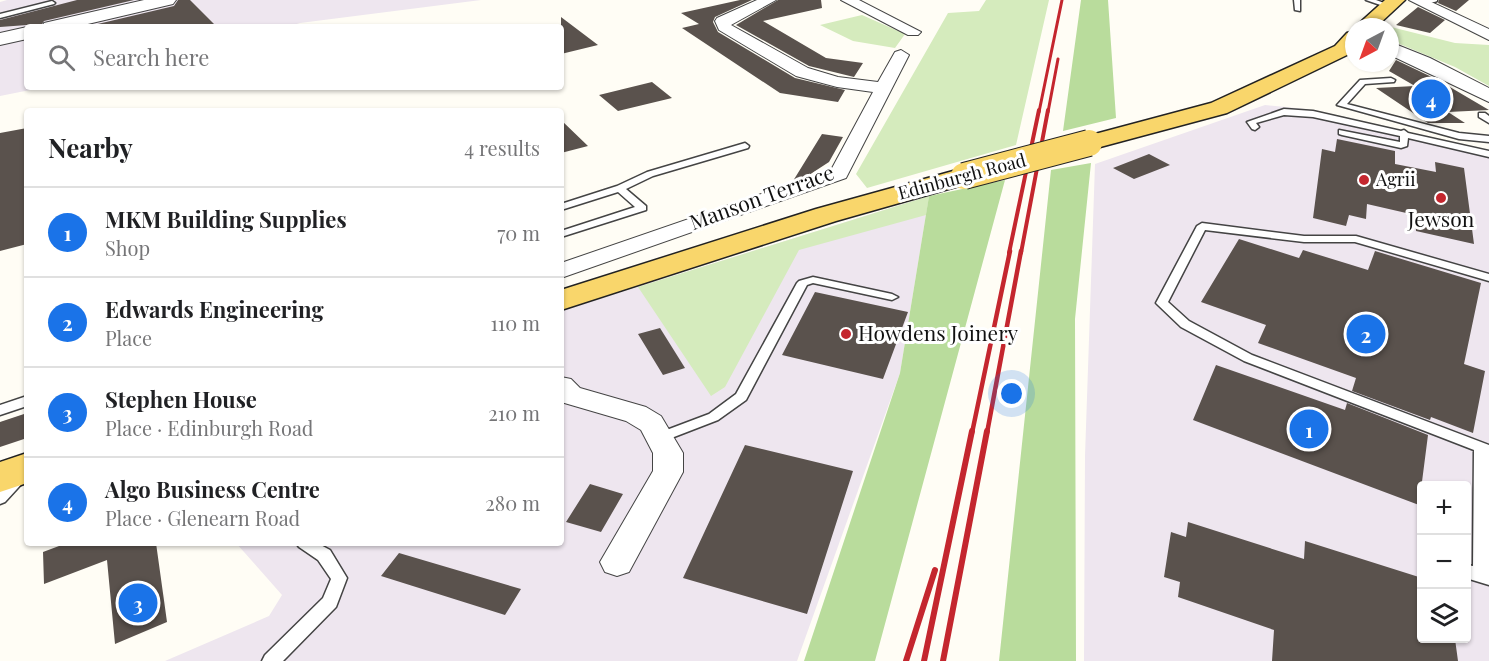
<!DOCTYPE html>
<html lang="en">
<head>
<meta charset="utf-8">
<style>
	:root { --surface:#fff; --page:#f2f2f2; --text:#202124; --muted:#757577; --line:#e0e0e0; --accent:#1a73e8 }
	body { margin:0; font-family:"Playfair Display",serif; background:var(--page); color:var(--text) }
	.controls { position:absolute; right:18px; bottom:18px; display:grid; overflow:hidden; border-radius:6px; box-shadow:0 2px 4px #0004 }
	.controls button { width:54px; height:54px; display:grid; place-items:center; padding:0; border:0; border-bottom:2px solid var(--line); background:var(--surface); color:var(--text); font:30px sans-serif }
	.compass { position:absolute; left:1345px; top:18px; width:54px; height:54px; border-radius:50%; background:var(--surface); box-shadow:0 2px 4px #0004; rotate:221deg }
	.you { position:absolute; left:1012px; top:394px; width:21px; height:21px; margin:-15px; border:4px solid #fff; border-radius:50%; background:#1a73e8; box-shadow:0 0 0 9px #1a73e833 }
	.badge { display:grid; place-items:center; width:39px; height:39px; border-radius:50%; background:var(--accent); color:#fff; font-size:20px; font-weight:700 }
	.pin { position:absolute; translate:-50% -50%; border:3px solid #fff; box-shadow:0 2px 6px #0006 }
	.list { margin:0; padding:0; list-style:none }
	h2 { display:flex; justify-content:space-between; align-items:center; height:78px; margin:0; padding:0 24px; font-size:26px }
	h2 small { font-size:20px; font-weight:400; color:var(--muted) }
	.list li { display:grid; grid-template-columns:39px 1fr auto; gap:18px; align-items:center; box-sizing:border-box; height:90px; padding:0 24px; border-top:2px solid var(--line) }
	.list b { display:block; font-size:22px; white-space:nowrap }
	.list p { margin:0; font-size:20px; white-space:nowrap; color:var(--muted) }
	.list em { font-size:20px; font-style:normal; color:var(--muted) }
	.icon { flex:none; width:33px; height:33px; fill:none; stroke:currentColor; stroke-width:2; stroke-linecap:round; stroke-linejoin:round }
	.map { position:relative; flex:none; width:1489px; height:661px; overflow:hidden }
	.search { position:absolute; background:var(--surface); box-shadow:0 2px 4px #0004; left:24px; top:24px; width:540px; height:66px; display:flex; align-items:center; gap:15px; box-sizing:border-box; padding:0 21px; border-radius:6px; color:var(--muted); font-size:22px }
	.panel { position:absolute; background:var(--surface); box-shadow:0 2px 4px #0004; left:24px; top:108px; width:540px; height:438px; border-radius:6px }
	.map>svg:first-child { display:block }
	.industrial { fill:#eee6ef; fill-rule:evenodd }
	.green { fill:#d5ebbd }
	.forest { fill:#b9dc9c }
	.building { fill:#5a524d }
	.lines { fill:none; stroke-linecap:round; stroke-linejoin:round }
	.service-casing { stroke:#444; stroke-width:3 }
	.minor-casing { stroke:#444; stroke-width:2 }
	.tertiary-casing { stroke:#444; stroke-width:2 }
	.primary-casing { stroke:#222; stroke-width:3 }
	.service { fill:#fff; fill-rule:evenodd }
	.minor { fill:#fff; fill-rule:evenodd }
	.tertiary { fill:#fff; fill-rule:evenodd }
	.primary { fill:#f9d66b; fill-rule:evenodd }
	.rail-far3 { stroke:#c4262e; stroke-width:3 }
	.rail-far2 { stroke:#c4262e; stroke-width:4 }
	.rail-far1 { stroke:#c4262e; stroke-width:4.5 }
	.rail { stroke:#c4262e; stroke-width:6 }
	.primary-bridge-casing { stroke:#222; stroke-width:28; stroke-linecap:butt }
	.primary-bridge { stroke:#f9d66b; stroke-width:26 }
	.poi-dot { fill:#c4262e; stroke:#fff; stroke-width:2 }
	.labels { text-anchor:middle; stroke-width:6; stroke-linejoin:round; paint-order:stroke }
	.far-street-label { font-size:18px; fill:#111; stroke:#fff }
	.far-poi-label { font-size:18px; fill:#111; stroke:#fff; text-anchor:start }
	.street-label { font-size:21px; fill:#111; stroke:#fff }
	.poi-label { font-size:21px; fill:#111; stroke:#fff }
</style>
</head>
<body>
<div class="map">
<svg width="1489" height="661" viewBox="0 0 1489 661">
	<rect width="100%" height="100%" fill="#fffdf5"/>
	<path class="industrial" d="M7,0H481L300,23L287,27H27V87H45L0,96V2Z
		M1265,105L1306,109L1489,155V661H1084L1085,456L1095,164ZM1422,486H1466V638H1422Z
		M929,196L900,373L797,661H165L269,616L282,595L236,543H561V311Z"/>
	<path class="green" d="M986,0H1049L1016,145L867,188L856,174L948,13L979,11Z
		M862,15L905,34L895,48L853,41L820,25Z
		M1379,24L1455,43L1489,45V86L1455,67L1390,40V27H1376Z
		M929,196L926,215L799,250L725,387L711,396L638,287Z"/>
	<path class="forest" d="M1081,0H1108L1116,118L1063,131Z
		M1091,163L1075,319L1076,661H999L1051,170Z
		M1005,180L875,661H804L900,373L929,196Z"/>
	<path class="building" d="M77,0H134L44,21L40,27L27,25L0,27V20Z
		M178,0H190L217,27H85L174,6Z
		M740,0H752L715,17L713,22L718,32L795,78L845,90L838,102L780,93L682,28L699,24L681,13Z
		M778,0H821L822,8L763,21L826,58L863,63L854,77L809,66L736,25Z
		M1439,0H1469L1456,11L1438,3Z
		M1418,7L1445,20L1430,33L1396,25Z
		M561,17L598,45L561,54Z
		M1396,60L1438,80L1489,110L1448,112L1465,123H1428L1376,88L1415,86L1389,71Z
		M652,82L672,98L618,111L599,95Z
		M561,120L588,146L561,153Z
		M27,128V244L0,251V133Z
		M822,134L843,137L829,162L809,175L793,181Z
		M1337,139L1395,151V164L1436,172L1435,162L1464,168L1474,244L1416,231L1415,215L1367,204L1366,219L1349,215L1346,226L1313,218L1322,149L1335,152Z
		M1149,154L1170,165L1134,179L1113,168Z
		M1239,239L1299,258L1303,250L1368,270L1375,251L1481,283L1464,364L1485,371L1473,433L1431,417L1430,420L1352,391L1356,378L1258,343L1266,325L1201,302Z
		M815,292L908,312L883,379L782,355Z
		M660,328L685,368L663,375L638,334Z
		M1216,365L1345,410L1347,403L1428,435L1419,505L1193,420Z
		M27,413V438L0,447V422Z
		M745,445L853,471L807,614L683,578Z
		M590,484L623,494L601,532L566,522Z
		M1188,522L1304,559L1305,541L1422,578V639H1455L1458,661H1272L1274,630L1178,597L1180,582L1164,577L1171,532L1186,537Z
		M67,543H156L167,622L115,644L107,560L44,584L43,552Z
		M399,553L521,589L505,615L381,576Z"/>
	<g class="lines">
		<g class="service-casing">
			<path id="service" d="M1294,0H1300V11L1295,10Z
				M1366,0H1376L1392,6L1389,8Z
				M1413,0H1437V1C1432,4 1418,3 1413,0Z
				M52,1L55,3L54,4L0,18V14Z
				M1391,78L1395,80L1394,82L1365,84L1347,104L1459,133L1489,136V142L1459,139L1337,105L1360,80Z
				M1284,109L1313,111L1401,131L1404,130L1408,133L1489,151V157L1408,138L1407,146L1401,148L1342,135L1339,134V130L1400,142V136L1313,117L1284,115L1256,123L1259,127L1255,130L1252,129L1247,122Z
				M1479,113H1485L1489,116V123L1479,117Z
				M745,143L749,146L748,148L653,176L626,189L646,206V210L561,237V231L635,207L618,192L561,210V204L617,186L647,172Z
				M1202,223L1304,236H1356L1489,274V281L1355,242H1304L1205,230L1168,302L1189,321L1252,355L1489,445V585L1466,578V565L1473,566L1474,450L1244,361L1181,327L1158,305L1156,303L1197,226Z
				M813,277L892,294L898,297L892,300L813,283L807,285L746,400L718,420L661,442L656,440L654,437L656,434L709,414L736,394L797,283L799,281Z
				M27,396V406L0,415V405Z
				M27,464V478L5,502L0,504V488L22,465Z
				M296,543H317L330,550L347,578L336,607L283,661H262L265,655L323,598L331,579L318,560L299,547Z"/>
		</g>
		<g class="minor-casing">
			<path id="minor" d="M757,0H776L731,25L808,68L838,77L878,82L895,52L901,50L909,55L846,178L561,278V263L831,170L873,92L837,87L796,76L719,30L715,21L717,18Z
				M841,0H859L921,32L918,35H908Z
				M1409,0H1427L1489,29V40Z
				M561,377L571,379L580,388L646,407L661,416L683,453V472L629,572L617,576L605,572L600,562L653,471V453L641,430L626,421L561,402Z"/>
		</g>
		<g class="tertiary-casing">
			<path id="tertiary" d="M144,0H176L173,4L75,27H42L44,23Z
				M27,27V39L0,45V33Z
				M1390,42L1430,58L1489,88V102L1390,55Z"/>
		</g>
		<g class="primary-casing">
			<path id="primary" d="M1385,0H1405L1376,27H1355Z
				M1354,31V49L1349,54L1227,113L1089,150L1080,148L1077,143L1080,138L1211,103L1335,46L1347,33Z
				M964,168L973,170L977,176L973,182L836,221L561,310V290L816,209Z
				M27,453V483L0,492V462Z"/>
		</g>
		<use href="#service" class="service"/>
		<use href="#minor" class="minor"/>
		<use href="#tertiary" class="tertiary"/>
		<use href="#primary" class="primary"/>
		<path class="rail-far3" d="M1039,112L1062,0
			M1048,112L1058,59"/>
		<path class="rail-far2" d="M1009,253L1039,110
			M1021,253L1048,110"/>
		<path class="rail-far1" d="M972,433L1010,251
			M987,433L1021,251"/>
		<path class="rail" d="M906,661L935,570
			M924,661L972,431
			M943,661L987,431"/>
		<g class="primary-bridge-casing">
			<path id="primary-bridge" d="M964,176L1089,143"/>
		</g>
		<use href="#primary-bridge" class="primary-bridge"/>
	</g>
	<g class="poi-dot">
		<circle cx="1364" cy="180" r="6"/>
		<circle cx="1441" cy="198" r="6"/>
		<circle cx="846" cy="334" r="6"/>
	</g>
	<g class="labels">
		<g class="far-street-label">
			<text transform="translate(962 177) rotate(-15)" y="6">Edinburgh Road</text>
		</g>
		<g class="far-poi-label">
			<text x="1376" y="186">Agrii</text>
		</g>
		<g class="street-label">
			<text transform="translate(762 198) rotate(-20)" y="7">Manson Terrace</text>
		</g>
		<g class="poi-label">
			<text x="1441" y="227">Jewson</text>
			<text x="858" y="341" text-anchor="start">Howdens Joinery</text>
		</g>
	</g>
</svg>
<div class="controls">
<button>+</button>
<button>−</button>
<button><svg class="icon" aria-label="layers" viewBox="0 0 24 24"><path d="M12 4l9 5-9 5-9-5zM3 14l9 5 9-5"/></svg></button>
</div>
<svg class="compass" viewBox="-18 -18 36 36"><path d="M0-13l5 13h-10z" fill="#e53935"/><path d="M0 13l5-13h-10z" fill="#757577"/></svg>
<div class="you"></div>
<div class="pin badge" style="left:1309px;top:429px">1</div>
<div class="pin badge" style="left:1366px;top:334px">2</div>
<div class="pin badge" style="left:138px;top:603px">3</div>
<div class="pin badge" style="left:1431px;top:99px">4</div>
<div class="search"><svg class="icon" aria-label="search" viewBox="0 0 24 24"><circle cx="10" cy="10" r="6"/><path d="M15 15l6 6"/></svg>Search here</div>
<section class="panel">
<h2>Nearby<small>4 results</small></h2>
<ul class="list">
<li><span class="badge">1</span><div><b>MKM Building Supplies</b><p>Shop</p></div><em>70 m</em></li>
<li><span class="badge">2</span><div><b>Edwards Engineering</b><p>Place</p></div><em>110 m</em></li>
<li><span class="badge">3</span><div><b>Stephen House</b><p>Place · Edinburgh Road</p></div><em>210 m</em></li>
<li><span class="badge">4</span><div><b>Algo Business Centre</b><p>Place · Glenearn Road</p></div><em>280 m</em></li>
</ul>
</section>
</div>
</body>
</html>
